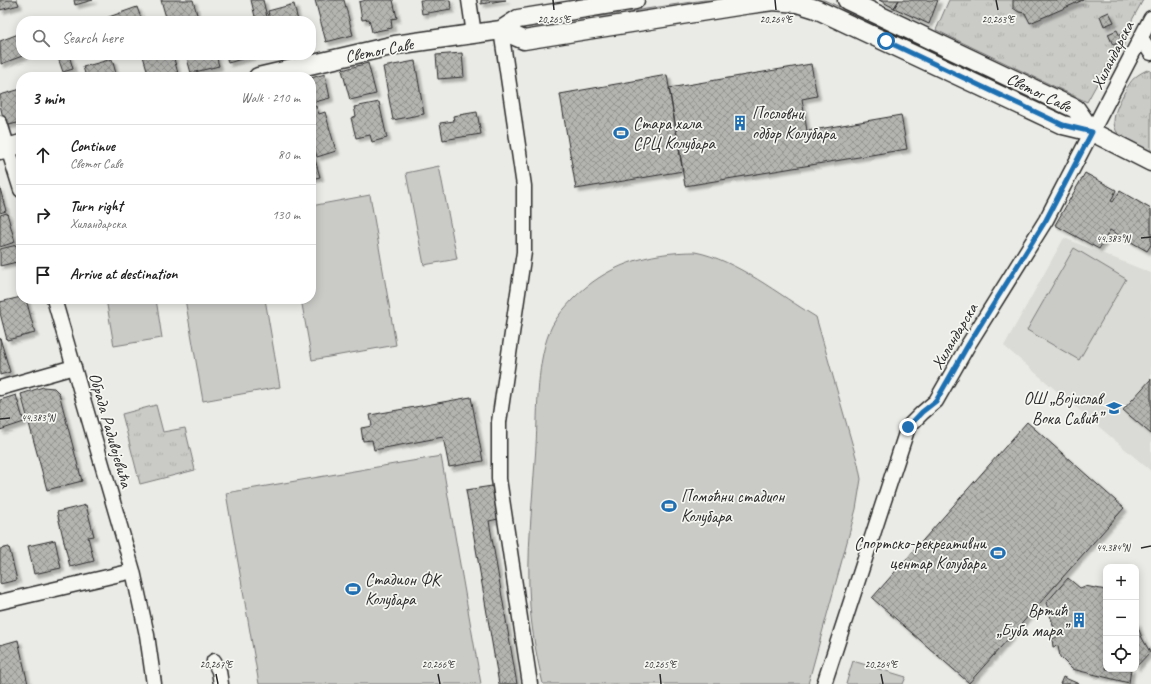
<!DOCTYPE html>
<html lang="en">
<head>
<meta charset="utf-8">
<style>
	:root { --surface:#fff; --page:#f2f2f2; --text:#222; --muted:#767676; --line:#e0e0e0 }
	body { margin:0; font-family:Caveat,sans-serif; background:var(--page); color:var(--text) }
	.controls { position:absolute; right:12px; bottom:12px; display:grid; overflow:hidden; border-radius:8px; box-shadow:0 2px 10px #0003 }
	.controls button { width:36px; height:36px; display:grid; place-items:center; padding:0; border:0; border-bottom:1px solid var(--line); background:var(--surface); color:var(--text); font:20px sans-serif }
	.stop { position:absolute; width:12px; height:12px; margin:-9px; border:3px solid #1f6fb2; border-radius:50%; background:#fff }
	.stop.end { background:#1f6fb2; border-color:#fff; box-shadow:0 1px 4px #0008 }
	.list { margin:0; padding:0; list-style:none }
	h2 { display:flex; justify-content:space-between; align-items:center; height:52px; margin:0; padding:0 16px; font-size:17px }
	h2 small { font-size:13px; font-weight:400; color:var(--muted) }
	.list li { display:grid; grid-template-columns:26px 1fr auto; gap:12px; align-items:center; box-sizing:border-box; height:60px; padding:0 16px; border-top:1px solid var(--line) }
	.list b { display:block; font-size:15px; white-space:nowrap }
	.list p { margin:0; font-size:13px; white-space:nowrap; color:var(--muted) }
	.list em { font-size:13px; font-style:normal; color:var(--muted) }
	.icon { flex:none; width:22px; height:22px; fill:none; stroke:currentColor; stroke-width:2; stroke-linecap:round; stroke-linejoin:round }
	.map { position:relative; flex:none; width:1151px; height:684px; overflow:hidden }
	.search { position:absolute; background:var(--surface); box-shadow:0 2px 10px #0003; left:16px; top:16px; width:300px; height:44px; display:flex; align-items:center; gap:10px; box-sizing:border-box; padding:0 14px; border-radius:16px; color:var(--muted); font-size:15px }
	.panel { position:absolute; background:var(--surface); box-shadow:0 2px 10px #0003; left:16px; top:72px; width:300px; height:232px; border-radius:16px }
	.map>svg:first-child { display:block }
	.built { fill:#dadad6 }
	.grass { fill:url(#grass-tufts); stroke:#7a7a79 }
	.pitch { fill:#cacac7; stroke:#7a7a79 }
	.building { fill:url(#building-cross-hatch); stroke:#2b2b2b; filter:url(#shadow) }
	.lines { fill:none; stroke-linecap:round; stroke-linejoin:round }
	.minor-casing { stroke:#2b2b2b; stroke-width:17 }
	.tertiary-casing { stroke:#2b2b2b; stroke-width:21 }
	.minor { stroke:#f6f6f2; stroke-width:14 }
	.tertiary { stroke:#f6f6f2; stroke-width:18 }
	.route { stroke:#1f6fb2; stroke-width:5 }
	.ticks { fill:none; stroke:#2b2b2b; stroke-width:1.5 }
	.labels { text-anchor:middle; stroke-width:3.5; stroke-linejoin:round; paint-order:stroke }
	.street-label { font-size:17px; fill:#2b2b2b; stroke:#f6f6f2 }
	.poi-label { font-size:17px; fill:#2b2b2b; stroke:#f6f6f2; text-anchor:start }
	.ticks-label { font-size:10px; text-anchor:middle; fill:#2b2b2b; stroke:#f6f6f2; stroke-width:3.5; stroke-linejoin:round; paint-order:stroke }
</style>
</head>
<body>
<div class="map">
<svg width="1151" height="684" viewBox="0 0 1151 684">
	<defs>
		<pattern id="grass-tufts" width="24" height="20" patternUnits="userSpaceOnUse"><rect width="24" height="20" fill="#cacac7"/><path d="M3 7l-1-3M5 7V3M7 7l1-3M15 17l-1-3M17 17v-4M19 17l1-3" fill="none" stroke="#aeaeab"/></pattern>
		<pattern id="building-cross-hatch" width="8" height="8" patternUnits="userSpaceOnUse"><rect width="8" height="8" fill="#b4b4b1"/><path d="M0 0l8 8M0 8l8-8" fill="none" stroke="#939390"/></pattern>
		<filter id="shadow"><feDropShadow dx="3.5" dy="3.5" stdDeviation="1" flood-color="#0004"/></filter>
	</defs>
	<rect width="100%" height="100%" fill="#eaeae6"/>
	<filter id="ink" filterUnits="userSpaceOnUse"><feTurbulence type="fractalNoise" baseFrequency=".025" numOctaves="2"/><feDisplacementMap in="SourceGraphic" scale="8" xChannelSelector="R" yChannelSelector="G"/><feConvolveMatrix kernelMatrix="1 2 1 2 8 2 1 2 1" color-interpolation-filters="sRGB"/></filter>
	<g filter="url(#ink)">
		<path class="built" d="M1064,238L1151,273V471L1004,346Z"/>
		<path class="grass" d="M704,0H754L518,36L517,29Z
			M797,0H824L1068,109L1065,116L819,6Z
			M949,0H1143L1087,102L936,30Z
			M1147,70L1151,71V153C1120,139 1103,133 1122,97C1130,82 1132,77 1147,70Z
			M156,405L163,432L185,428L195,470L140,484L122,414Z"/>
		<path class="pitch" d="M439,166L457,259L424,265L406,173Z
			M370,195L396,345L312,360L301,299H311V206Z
			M1074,248L1126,279L1079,360L1027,330Z
			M695,252C737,260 779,295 816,317L858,464L861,479L856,509L808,684H543C537,658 532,633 530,606C526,556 533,496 536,446C538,409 536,359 552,326C557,316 565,308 572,300C606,265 648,252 695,252Z
			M106,299H156L162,338L114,346Z
			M185,299H265L280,387L203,401Z
			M441,456L481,684H259L226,493Z
			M853,661L906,677L903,684H846Z"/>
		<path class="building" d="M0,0H17L19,5L0,10Z
			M74,0H93L75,5Z
			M161,0H193L198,18L187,21H167Z
			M251,0H263L268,21H256Z
			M315,0H344L353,35L326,42Z
			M393,0L397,18L391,19L392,28L372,32L369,19L362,20L359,2L366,0Z
			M420,0H450L451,9L422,14Z
			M481,0H506L481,4Z
			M879,0H899L894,8Z
			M899,0H938L929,24L894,8Z
			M1013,0H1083L1030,23L1025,13L1019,12L1013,8Z
			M294,4L298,21H270L268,11Z
			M137,7L142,21H107L106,18Z
			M1109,12L1114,22L1104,26L1100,16Z
			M1117,30L1122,41L1113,45L1108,34Z
			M21,33V55H25L1,64L0,41Z
			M462,53L464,77L438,79L436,55Z
			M57,55H69L73,69L63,72Z
			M149,55H173L179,77H149L143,56Z
			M186,55H216L219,66L191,73Z
			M226,55H256L228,63Z
			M112,59L117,77H86L83,67Z
			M415,61L424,114L393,120L383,67Z
			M368,63L376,94L350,100L342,70Z
			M811,64L817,96L802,99L807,131L901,115L907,149L685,186L669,88Z
			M325,74L330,98L311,103V78Z
			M667,75L683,171L576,189L560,94Z
			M21,89V122L5,126L0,105V95Z
			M379,102L387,138L372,142L370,135L356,138L351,118L356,116L354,107Z
			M316,106L319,114L325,112L336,151L317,157L311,135V107Z
			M477,112L481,134L443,140L440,123L454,121L453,116Z
			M311,145L320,177L311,179Z
			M1085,173L1116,190L1111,201L1113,202L1120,191L1151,209V245L1147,251L1110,230L1099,249L1055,225Z
			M0,188L6,211L0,213Z
			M7,213L15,242L0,247V215Z
			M17,245L21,261L0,266V249Z
			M21,297V299H26L35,333L7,340L0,313V302Z
			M0,338L10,372L0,375Z
			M1151,379V434L1123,410Z
			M43,387L54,388L59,393L82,481L47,490L21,394Z
			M16,395L24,422L0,430V400Z
			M471,397L483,461L449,467L443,437L374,450L372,440L363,441L361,428L372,426L370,415Z
			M1027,422L1124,508L969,683L872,598Z
			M492,486L498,519L489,521L517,684H499L466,490Z
			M86,505L94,536L88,537L94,561L70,567L57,512Z
			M55,540L61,568L34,574L28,546Z
			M9,547L17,580L0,584V549Z
			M1068,578L1080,588L1085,586L1106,590V669H1131L1129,683L1072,669L1060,657L1058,646L1053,647L1052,639L1057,637L1046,603Z
			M1136,621L1142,638L1150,652L1136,667Z
			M18,640L28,684H0V645Z
			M1063,677L1079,684H1060Z"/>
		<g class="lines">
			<g class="minor-casing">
				<path id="minor" d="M469,0L474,34
					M501,30L524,186V252L499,422V479L530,684
					M1141,38L1151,53
					M0,123L21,190
					M54,299L133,571L147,635L154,684
					M0,388L74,367
					M0,602L133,571
					M214,661L219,671L221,684
					M824,684L908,427L922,413L936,401L968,345L1046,220L1151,18"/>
			</g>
			<g class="tertiary-casing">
				<path id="tertiary" d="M847,0L1076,109L1092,132
					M501,30L524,40L744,5L773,1L797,3L816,9L1063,125L1092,132L1151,162
					M258,77L395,45L501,30L518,19L635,0
					M0,150L21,144"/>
			</g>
			<use href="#minor" class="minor"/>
			<use href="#tertiary" class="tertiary"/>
		</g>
	</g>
	<g class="lines" filter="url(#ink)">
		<path class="route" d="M886,41L1063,125L1092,132L1046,220L968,345L936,401L922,412L908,427"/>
	</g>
	<path class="ticks" d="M553,0L554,10M775,0L776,10M996,0L998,10M1141,238L1151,237M0,419L10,418M1141,548L1151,546M216,674L218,684M438,674L440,684M660,674L661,684M881,674L883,684"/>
	<defs>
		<g id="building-bare" transform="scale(1.2)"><path d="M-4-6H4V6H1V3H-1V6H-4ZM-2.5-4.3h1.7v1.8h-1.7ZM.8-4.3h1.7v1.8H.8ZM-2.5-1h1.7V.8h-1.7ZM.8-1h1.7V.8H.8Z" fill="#1f6fb2" stroke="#f6f6f2" stroke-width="2.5" paint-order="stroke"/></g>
		<g id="stadium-bare" transform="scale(1.2)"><path d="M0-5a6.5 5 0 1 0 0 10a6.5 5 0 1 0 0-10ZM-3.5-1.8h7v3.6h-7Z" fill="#1f6fb2" stroke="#f6f6f2" stroke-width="2.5" paint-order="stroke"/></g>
		<g id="school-bare" transform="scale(1.2)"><path d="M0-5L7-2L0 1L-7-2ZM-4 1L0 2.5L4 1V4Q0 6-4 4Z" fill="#1f6fb2" stroke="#f6f6f2" stroke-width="2.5" paint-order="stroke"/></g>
	</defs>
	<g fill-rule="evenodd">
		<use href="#building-bare" x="740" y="123"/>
		<use href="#stadium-bare" x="621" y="133"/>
		<use href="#school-bare" x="1114" y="408"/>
		<use href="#stadium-bare" x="669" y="506"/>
		<use href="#stadium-bare" x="998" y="553"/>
		<use href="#stadium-bare" x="353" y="589"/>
		<use href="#building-bare" x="1079" y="620"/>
	</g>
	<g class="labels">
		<g class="street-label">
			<text transform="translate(379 50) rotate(-11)" y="6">Светог Саве</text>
			<text transform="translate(1112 55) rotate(-63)" y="6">Хиландарска</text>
			<text transform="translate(1039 92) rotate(26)" y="6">Светог Саве</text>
			<text transform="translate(954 336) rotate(-59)" y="6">Хиландарска</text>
			<text transform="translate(111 430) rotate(74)" y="6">Обрада Радивојевића</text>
		</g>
		<g class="poi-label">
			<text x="752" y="119">Пословни<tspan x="752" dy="20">одбор Колубара</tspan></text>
			<text x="633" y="129">Стара хала<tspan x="633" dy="20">СРЦ Колубара</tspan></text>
			<text x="1102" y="404" text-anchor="end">ОШ „Војислав<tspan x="1102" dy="20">Вока Савић”</tspan></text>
			<text x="681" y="502">Помоћни стадион<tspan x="681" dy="20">Колубара</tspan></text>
			<text x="986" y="549" text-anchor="end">Спортско-рекреативни<tspan x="986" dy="20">центар Колубара</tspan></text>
			<text x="365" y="585">Стадион ФК<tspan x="365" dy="20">Колубара</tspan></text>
			<text x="1067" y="616" text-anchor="end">Вртић<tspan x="1067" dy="20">„Буба мара”</tspan></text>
		</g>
	</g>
	<g class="ticks-label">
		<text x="554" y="23">20.265°E</text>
		<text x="776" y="23">20.264°E</text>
		<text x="998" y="23">20.263°E</text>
		<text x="1113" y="242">44.383°N</text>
		<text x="38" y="421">44.383°N</text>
		<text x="1113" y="551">44.384°N</text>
		<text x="216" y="668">20.267°E</text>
		<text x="438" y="668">20.266°E</text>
		<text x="660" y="668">20.265°E</text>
		<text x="881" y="668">20.264°E</text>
	</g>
</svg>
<div class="controls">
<button>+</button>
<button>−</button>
<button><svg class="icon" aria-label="locate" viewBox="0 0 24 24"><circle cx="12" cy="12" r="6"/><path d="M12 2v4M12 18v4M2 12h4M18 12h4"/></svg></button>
</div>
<div class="stop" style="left:886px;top:41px"></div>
<div class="stop end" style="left:908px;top:427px"></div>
<div class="search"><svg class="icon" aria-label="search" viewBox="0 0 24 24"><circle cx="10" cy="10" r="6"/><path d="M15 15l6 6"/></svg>Search here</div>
<section class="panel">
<h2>3 min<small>Walk · 210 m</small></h2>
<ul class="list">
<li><svg class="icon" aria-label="ahead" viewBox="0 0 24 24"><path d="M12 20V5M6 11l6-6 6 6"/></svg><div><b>Continue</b><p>Светог Саве</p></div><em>80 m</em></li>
<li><svg class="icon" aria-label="right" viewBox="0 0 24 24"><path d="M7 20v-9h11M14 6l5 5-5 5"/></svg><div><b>Turn right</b><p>Хиландарска</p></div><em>130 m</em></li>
<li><svg class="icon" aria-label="arrive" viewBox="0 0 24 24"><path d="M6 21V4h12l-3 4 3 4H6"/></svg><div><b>Arrive at destination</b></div></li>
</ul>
</section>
</div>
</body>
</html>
